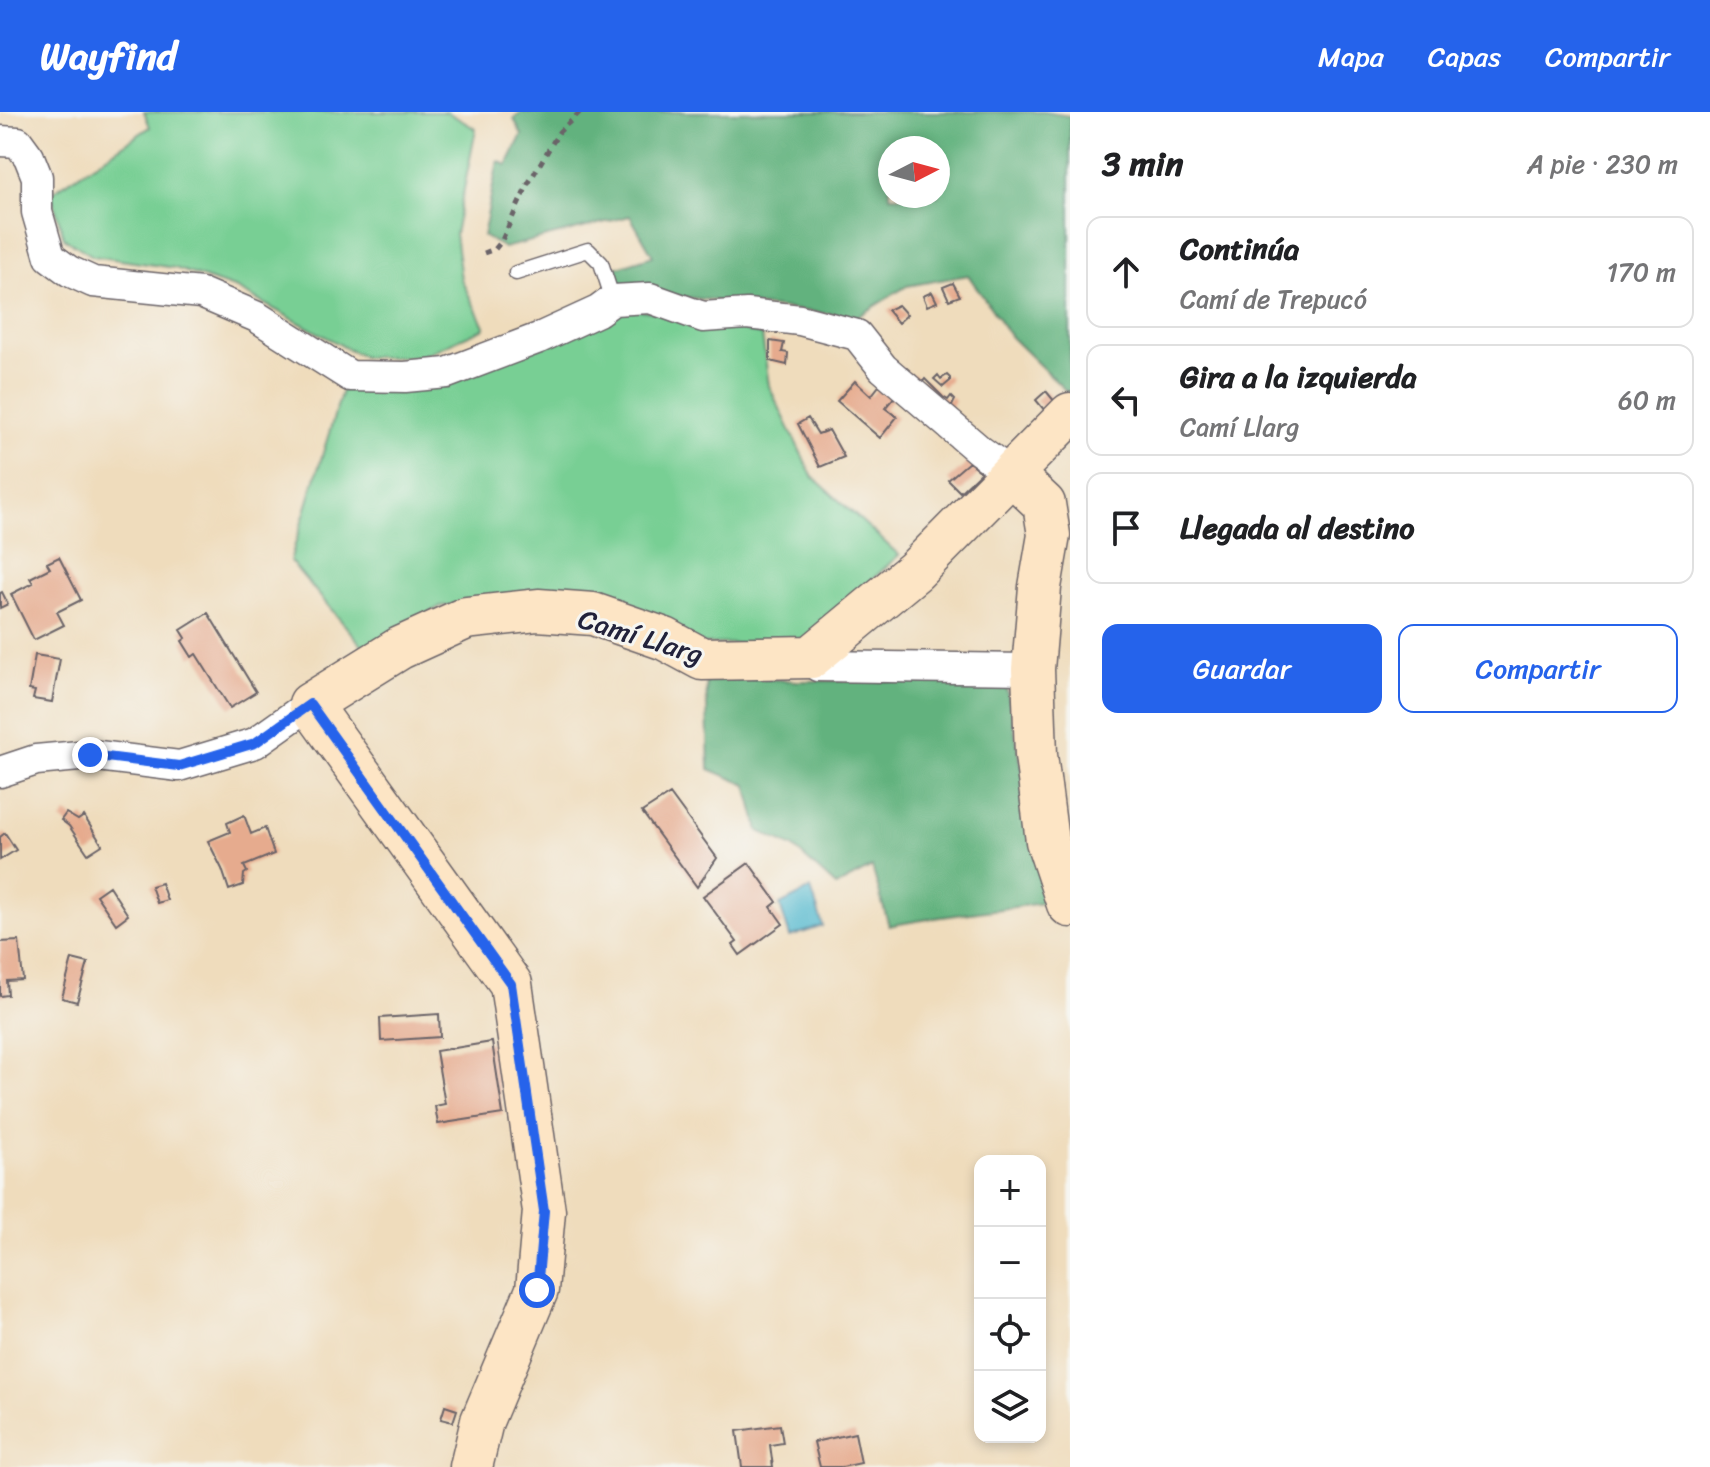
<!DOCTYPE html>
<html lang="es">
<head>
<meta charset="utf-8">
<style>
	:root { --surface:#fff; --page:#f6f6f6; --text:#202124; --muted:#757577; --line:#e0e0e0; --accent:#2563eb }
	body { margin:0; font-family:Sriracha,sans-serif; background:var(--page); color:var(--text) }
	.controls { position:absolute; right:24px; bottom:24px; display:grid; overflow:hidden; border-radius:16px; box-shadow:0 4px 12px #0003 }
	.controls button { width:72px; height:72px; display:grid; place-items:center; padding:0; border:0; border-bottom:2px solid var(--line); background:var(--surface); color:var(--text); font:40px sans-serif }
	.compass { position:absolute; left:878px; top:24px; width:72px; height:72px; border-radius:50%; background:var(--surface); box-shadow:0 4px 12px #0003; rotate:84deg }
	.stop { position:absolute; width:24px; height:24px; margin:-18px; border:6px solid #2563eb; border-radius:50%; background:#fff }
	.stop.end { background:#2563eb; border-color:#fff; box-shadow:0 2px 8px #0008 }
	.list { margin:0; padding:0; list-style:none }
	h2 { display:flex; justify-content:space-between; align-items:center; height:104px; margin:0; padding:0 32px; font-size:34px }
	h2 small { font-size:26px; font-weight:400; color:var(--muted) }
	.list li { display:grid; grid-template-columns:52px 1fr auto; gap:24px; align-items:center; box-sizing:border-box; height:112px; margin:0 16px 16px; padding:0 16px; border:2px solid var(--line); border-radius:16px }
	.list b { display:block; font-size:30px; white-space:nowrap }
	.list p { margin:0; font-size:26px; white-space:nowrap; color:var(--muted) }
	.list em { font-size:26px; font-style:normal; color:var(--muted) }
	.actions { display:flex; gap:16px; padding:24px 32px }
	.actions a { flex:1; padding:18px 0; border:2px solid var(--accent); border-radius:16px; text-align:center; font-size:28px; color:var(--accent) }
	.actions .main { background:var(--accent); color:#fff }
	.icon { flex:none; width:44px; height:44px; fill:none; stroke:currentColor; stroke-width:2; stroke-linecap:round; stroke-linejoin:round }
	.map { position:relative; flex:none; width:1070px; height:1355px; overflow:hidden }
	header { display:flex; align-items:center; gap:48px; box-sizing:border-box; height:112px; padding:0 40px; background:var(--accent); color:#fff }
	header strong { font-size:38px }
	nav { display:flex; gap:44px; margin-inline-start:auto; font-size:28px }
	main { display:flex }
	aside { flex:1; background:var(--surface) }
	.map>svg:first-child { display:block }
	.green { fill:#78cf94; stroke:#4d7868; stroke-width:2 }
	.forest { fill:#62b27e; stroke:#426a5c; stroke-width:2; fill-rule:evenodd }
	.water { fill:#4fb7cd; stroke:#386c84; stroke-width:2 }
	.building { fill:#e6ab8e }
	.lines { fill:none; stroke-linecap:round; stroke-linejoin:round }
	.lane-casing { stroke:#6a6368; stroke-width:17 }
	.street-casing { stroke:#6a6368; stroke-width:33 }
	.secondary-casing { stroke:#6a6368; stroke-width:45 }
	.path { stroke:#6a6368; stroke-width:5; stroke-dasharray:6 6; stroke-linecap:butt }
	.lane { stroke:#fff; stroke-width:14 }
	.street { stroke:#fff; stroke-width:30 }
	.secondary { stroke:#fde5c5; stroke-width:42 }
	.route { stroke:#2563eb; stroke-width:10 }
	.labels { text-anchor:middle; stroke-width:6; stroke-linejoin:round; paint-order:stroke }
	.street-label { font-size:28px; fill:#22223b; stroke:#f6f6f2 }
</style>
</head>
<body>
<header>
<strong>Wayfind</strong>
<nav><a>Mapa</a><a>Capas</a><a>Compartir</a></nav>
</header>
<main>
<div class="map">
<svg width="1070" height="1355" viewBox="0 0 1070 1355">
	<rect width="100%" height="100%" fill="#f6f6f2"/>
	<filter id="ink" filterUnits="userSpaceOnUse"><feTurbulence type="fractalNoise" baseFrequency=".0125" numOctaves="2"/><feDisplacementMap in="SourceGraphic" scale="16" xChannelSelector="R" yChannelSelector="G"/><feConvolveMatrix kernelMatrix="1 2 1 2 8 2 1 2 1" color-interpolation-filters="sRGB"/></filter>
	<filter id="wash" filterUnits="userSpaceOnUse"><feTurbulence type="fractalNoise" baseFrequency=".006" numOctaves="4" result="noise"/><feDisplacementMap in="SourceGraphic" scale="32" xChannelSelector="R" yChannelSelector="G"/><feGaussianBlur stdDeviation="1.8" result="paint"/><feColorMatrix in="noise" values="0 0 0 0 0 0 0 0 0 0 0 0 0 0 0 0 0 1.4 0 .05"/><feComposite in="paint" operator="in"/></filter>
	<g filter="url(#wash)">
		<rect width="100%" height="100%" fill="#efdcbc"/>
		<path class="green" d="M144,0H447L476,17L455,122L461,167L485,216L419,245H363L237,177L175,156L93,144L64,126L51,81L150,15Z
			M629,197L670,202L762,223L769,274L812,364L899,443L803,531L698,532L554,484L441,494L365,537L290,449L344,272L412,275Z"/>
		<path class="forest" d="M521,0H1044L1070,4V278L1068,281L1011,225L968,163L907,174L857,205L667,183L619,180L612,157L653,144L630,104L504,136L483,124L498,49L507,53L522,23L514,7ZM890,36H938V84H890Z
			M706,563L797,569L1005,568L1048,790C995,799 942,803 889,814L872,755L836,774L793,735L759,719L747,673L709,657Z"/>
		<path class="water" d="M811,777L823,814L790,825L780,793Z"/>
		<g id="blocks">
			<path class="building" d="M953,171L960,184L949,188L943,175Z
				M932,180L937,190L927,194L923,184Z
				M898,193L907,203L898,211L887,198Z
				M770,229L784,231L782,240L788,241L787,253L770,249Z
				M914,262L917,265L915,267L921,272L925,267L943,285L948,288L951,284L955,288L947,304L908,269Z
				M938,263L941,267L947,263L950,266V269L943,275L934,267Z
				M855,269L871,284L882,270L896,283L885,296L897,305L880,326L837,289Z
				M1046,279L1055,290L1045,299L1036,288Z
				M808,306L818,322L829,318L844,345L820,355L798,312Z
				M969,350L981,360L960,380L948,368Z
				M59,445L81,488L57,500L64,513L34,528L11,482L33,471L30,466L50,456L47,451Z
				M2,480L8,492L0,496V481Z
				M208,501L256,580L230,596L196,542L192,545L182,529L186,526L181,518Z
				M35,543L60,547L52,590L33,587L35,579L29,578Z
				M670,682L717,746L697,775L642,700Z
				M66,701L78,708L84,704L102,733L88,742L69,714L61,708Z
				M244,703L251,722L265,716L274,742L244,754L247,760L244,762L243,773L229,778L222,757L208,729L230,720L227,711Z
				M5,721L16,738L0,748V725Z
				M749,751L777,790L771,795L783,812L740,843L733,833L737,830L703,784Z
				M161,771L167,788L157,791L151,774Z
				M109,774L128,803L116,812L96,783Z
				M19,829L23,868L7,869L8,883L0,884V830Z
				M72,847L88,851L77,890L62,886Z
				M439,902L440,925L381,929L380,906Z
				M492,930L503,1002L438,1012L435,994L445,992L436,939Z
				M445,1294L457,1298L453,1310L441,1307Z
				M780,1313L783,1331L770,1333L773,1355H742L737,1319Z
				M855,1321L861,1351L842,1355H820L814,1330Z"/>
		</g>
	</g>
	<g filter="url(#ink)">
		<use href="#blocks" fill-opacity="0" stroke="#6a6368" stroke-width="2"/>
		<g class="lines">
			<g class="lane-casing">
				<path id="lane" d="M516,161L588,138L601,151L613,188"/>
			</g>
			<g class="street-casing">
				<path id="street" d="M0,29L18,30L29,45L37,65V100L50,145L69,159L93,170L201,181L257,205L350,264L405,265L447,261L539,226L598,199L613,188L650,186L703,205L747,202L800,208L857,223L883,256L979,338L1012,362
					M811,545L818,554L1033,557
					M0,660L36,648L90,643L179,654L255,631L310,592"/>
			</g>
			<g class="secondary-casing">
				<path id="secondary" d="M1012,362L1044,392L1049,423L1040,475L1033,557L1036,643L1047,729L1068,792L1070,794
					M471,1355L482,1309L537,1178L544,1099L511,872L310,592L400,536L466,506L538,498L593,502L665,527L702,547L811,545L915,459L1070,302"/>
			</g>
			<path class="path" d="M484,141L495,137L501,130L528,72L559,20L580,0"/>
			<use href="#lane" class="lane"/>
			<use href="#street" class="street"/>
			<use href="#secondary" class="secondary"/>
		</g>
	</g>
	<g class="lines" filter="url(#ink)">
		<path class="route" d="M90,643L179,654L255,631L310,592L511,872L544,1099L537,1178"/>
	</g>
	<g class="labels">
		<g class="street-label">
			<text transform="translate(641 524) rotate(17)" y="10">Camí Llarg</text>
		</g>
	</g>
</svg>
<div class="controls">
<button>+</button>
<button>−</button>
<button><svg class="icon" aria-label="locate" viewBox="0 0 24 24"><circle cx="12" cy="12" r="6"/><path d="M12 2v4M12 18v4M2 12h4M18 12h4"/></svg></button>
<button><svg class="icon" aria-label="layers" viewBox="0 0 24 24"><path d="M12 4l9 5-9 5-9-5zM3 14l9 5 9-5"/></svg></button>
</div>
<svg class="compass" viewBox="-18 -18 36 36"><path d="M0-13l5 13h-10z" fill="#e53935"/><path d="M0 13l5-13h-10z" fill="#757577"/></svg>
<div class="stop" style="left:537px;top:1178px"></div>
<div class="stop end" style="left:90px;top:643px"></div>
</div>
<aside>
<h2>3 min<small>A pie · 230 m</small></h2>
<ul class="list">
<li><svg class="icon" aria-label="ahead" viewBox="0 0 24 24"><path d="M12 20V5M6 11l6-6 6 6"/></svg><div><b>Continúa</b><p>Camí de Trepucó</p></div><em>170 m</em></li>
<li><svg class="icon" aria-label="left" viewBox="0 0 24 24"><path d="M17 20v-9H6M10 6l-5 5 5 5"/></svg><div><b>Gira a la izquierda</b><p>Camí Llarg</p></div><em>60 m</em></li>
<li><svg class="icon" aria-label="arrive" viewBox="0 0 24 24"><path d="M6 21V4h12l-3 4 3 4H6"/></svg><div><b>Llegada al destino</b></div></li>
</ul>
<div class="actions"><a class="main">Guardar</a><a>Compartir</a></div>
</aside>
</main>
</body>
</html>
